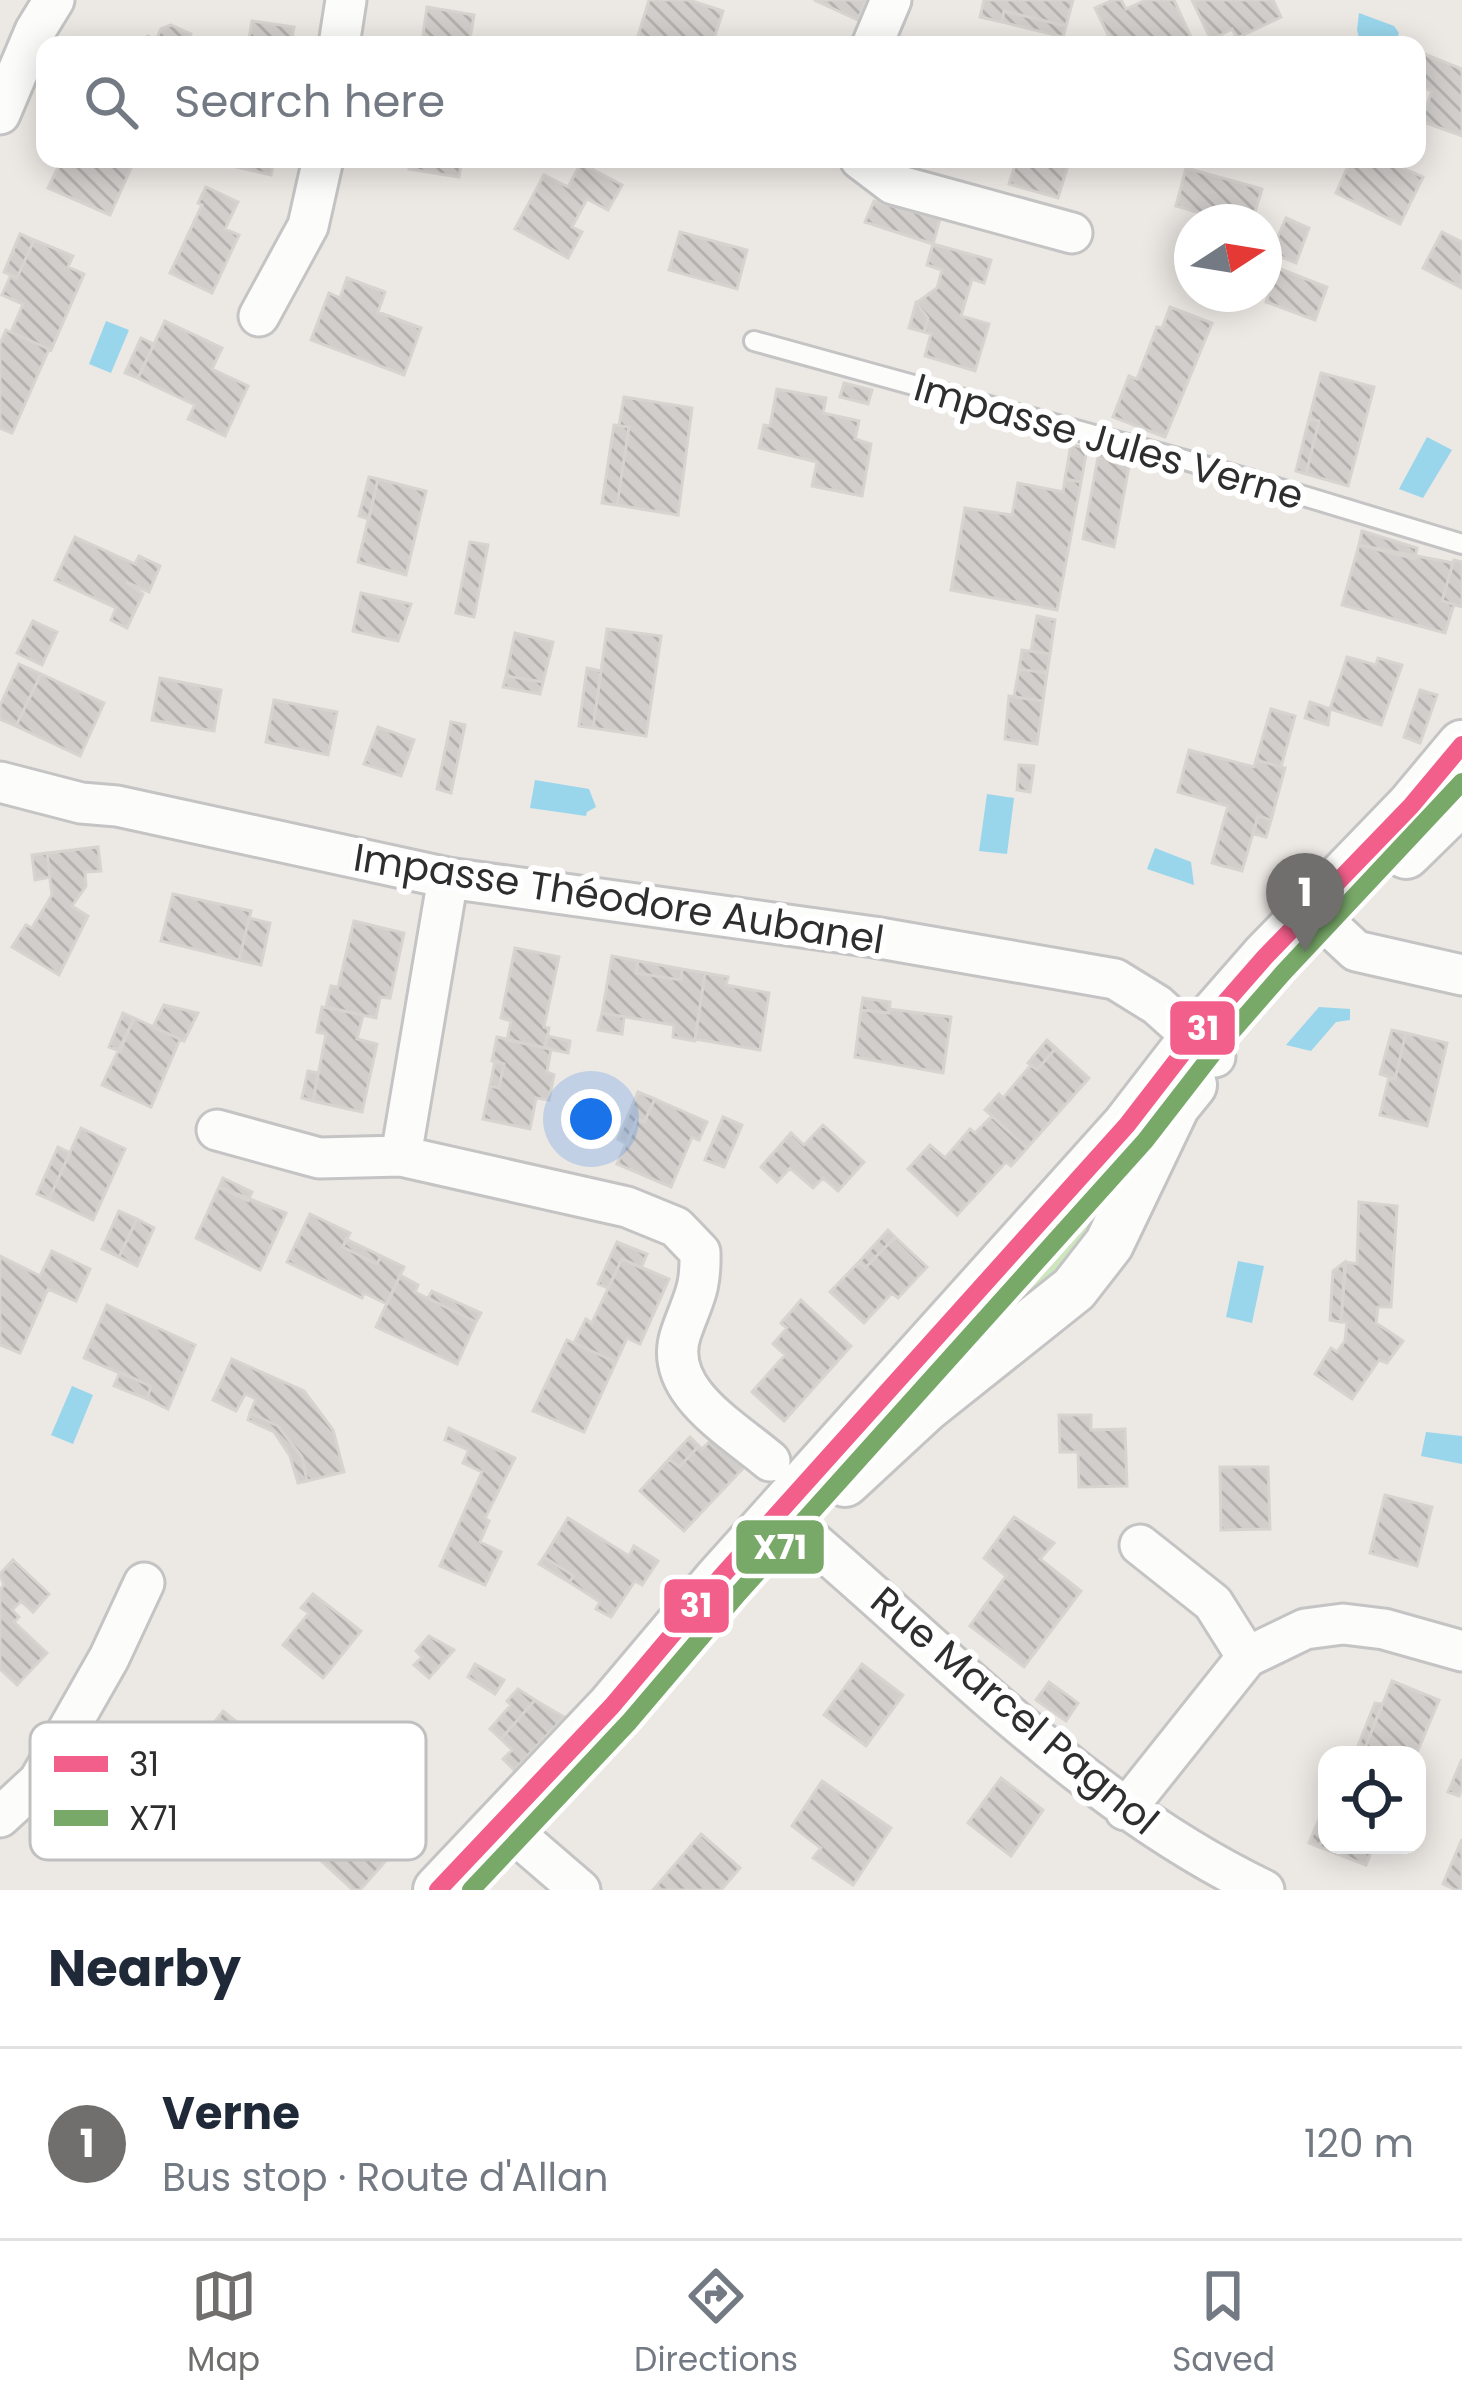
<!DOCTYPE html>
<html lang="en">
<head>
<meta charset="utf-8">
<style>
	:root { --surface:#fff; --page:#f2f2f3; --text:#1f2937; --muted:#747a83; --line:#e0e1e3; --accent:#706f6e }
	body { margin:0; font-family:Poppins,sans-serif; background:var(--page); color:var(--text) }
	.controls { position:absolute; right:36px; bottom:36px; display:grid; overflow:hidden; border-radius:24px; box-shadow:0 6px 30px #0003 }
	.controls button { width:108px; height:108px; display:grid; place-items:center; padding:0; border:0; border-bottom:3px solid var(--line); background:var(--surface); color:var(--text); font:60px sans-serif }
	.compass { position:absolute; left:1174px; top:204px; width:108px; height:108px; border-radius:50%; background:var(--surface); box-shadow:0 6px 30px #0003; rotate:78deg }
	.you { position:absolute; left:591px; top:1119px; width:42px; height:42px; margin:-30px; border:9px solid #fff; border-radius:50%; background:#1a73e8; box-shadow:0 0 0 18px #1a73e833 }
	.badge { display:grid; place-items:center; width:78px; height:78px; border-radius:50%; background:var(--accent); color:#fff; font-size:39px; font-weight:700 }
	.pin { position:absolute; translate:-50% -99px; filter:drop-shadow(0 3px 6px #0008) }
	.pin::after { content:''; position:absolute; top:63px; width:42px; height:36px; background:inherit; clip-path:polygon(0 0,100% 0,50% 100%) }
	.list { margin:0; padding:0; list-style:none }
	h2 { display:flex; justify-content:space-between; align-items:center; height:156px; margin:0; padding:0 48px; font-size:51px }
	h2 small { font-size:39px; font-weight:400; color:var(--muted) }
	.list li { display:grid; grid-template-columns:78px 1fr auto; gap:36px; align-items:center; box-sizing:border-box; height:192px; padding:0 48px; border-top:3px solid var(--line) }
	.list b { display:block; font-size:45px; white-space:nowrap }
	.list p { margin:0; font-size:39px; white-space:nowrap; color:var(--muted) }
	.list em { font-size:39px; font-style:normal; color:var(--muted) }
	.icon { flex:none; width:66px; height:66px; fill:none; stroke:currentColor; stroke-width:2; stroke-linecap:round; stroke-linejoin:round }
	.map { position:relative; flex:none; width:1462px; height:1890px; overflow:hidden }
	.search { position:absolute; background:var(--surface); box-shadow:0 6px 30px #0003; left:36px; right:36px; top:36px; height:132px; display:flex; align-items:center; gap:30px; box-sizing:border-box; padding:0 42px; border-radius:24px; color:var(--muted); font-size:45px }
	.sheet { height:348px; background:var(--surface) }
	nav { display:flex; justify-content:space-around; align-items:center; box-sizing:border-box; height:168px; border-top:3px solid var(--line); background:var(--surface); font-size:33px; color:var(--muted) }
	nav a { display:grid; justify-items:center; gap:6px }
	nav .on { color:var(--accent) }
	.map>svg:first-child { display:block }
	.grass { fill:#cee6be }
	.water { fill:#99d6ec }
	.building { fill:url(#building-back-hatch); stroke:#d7d4d0; stroke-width:3 }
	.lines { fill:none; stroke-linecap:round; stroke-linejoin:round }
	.service-casing { stroke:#c5c4c5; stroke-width:24 }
	.minor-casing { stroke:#c5c4c5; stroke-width:45 }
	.tertiary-casing { stroke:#c5c4c5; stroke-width:54 }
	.service { stroke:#fcfcfb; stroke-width:18 }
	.minor { stroke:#fcfcfb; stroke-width:39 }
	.tertiary { stroke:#fcfcfb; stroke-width:48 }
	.bus-1-casing { stroke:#fff; stroke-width:27 }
	.bus-2-casing { stroke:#fff; stroke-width:27 }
	.bus-1 { stroke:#f35f8b; stroke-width:18 }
	.bus-2 { stroke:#79a969; stroke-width:18 }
	.labels { text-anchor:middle; stroke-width:12; stroke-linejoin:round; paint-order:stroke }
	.street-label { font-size:39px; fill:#2e2e2e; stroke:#fff }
	.key { fill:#fff; stroke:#c0c0c0; stroke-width:3 }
	.key-label { font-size:33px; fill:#2e2e2e }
	.line-badge { stroke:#fff; stroke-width:4.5 }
	.badge-label { font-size:33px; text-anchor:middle; font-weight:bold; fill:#fff }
</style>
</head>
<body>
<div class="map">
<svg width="1462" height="1890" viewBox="0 0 1462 1890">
	<defs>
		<pattern id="building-back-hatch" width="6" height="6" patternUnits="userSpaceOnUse" patternTransform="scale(3)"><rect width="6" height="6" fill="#d1cecb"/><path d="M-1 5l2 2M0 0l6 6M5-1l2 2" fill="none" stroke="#b4b1af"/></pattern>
	</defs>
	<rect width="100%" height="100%" fill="#ece8e4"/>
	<path class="grass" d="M1156,1107L1120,1183L1059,1274L913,1396Z"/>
	<path class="water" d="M1359,13L1394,26L1399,33L1395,43L1361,45L1357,30Z
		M106,321L129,330L111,373L89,364Z
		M1427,437L1452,450L1423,498L1399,489Z
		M535,780L589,789L596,807L587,812L586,816L530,808Z
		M987,794L1014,798L1007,854L979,851Z
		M1155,848L1191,862L1194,885L1147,869Z
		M1319,1007L1350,1009V1020L1336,1022L1311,1051L1286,1045Z
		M1238,1261L1264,1266L1252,1323L1226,1317Z
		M72,1386L93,1395L73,1444L51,1435Z
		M1426,1432L1462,1436V1464L1421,1456Z"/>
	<path class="building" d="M649,0H689L723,11L712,45H655L637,39Z
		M814,0H866L858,20Z
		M984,0H1073L1066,26L1004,11L1002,22L980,17Z
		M1113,0H1121L1126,9L1146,0H1174L1191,37L1174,45H1113L1095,8Z
		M1192,0H1273L1281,17L1237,38L1232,29L1211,40Z
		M427,7L474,15L469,45L422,42Z
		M1004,11L1066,26L1063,37L1002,22Z
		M252,21L294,27L291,45H248Z
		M171,25L191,34L187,45H144L148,36L156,40L161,29Z
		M1417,51L1462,69V136L1421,121L1432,91L1417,85Z
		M62,159H135L110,215L48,188Z
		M274,159L271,175L206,160V159Z
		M410,159H462L459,177L409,169Z
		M1017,159H1070L1058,198L1009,184Z
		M1351,159H1382L1423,177L1400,224L1336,193Z
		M581,163L622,185L608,210L587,199L572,227L582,232L568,258L515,229L544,175L568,187Z
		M1186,168L1262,189L1252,222H1208L1210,216L1176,206Z
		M206,187L238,202L225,229L239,235L212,293L170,273L202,205L198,203Z
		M874,201L940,219L933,244L865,222Z
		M1286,218L1309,228L1296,263L1271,253Z
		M680,232L747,250L737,289L669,270Z
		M1442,232L1462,242V288L1423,268Z
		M20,234L34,240L17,278L4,272Z
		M34,240L73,256L68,267L84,274L51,350L11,332L23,304L2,295L11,275L17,278Z
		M933,244L991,260L984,283L972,279L961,316L989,324L975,371L925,356L931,334L924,332L928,318L916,303L937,288L942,270L927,265Z
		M1278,268L1327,287L1315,320L1266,302Z
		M347,278L385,292L378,312L421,328L404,375L311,340L329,293L340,298Z
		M916,303L928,318L924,332L909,328Z
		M1170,307L1212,323L1165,437L1113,417L1129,376L1137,379L1157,327L1162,328Z
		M165,321L222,348L212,369L248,386L225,436L188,419L195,405L138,378Z
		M6,330L49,349L12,433L0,428V344Z
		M141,338L154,344L138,378L125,373Z
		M1321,373L1374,387L1348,486L1306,474L1319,421L1309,419Z
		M844,383L872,390L868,404L840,397Z
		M777,389L826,398L823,413L859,421L855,439L871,444L862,496L812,486L817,462L759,448L764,425L770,426Z
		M624,397L692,408L678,515L617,505L629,427L619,426Z
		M1309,419L1319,421L1306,474L1296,471Z
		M614,425L629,427L617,505L602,503Z
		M1071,444L1087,449L1081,482L1065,479Z
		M1099,452L1130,461L1114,547L1083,539Z
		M369,477L378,479L369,519L359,516Z
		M378,479L426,491L406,575L358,562Z
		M1065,479L1081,482L1057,610L951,590L965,508L1012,515L1018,483L1063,492Z
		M1362,531L1417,548L1415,559L1359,545Z
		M75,537L135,564L139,556L160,566L149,592L126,582L143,594L127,628L111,620L116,608L55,580Z
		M470,542L488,545L474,617L456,613Z
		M1359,545L1453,563L1442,601L1454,604L1445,633L1342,605Z
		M1454,560L1462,562V607L1442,601Z
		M361,593L411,604L398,641L353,631Z
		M1037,616L1055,620L1050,654L1031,651Z
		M33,621L57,632L42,665L17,653Z
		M607,629L661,636L646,736L593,728Z
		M515,633L553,642L543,682L506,676Z
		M1022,650L1050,654L1047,673L1019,669Z
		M1347,657L1376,665L1378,658L1402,665L1381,725L1330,709Z
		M19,664L41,674L16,726L0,719V706Z
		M587,668L601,671L593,728L579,726Z
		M1019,669L1047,673L1043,701L1014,697Z
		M41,674L104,703L80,756L16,726Z
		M506,676L543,682L540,694L503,687Z
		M160,678L221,690L214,731L152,720Z
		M1420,690L1437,695L1420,743L1404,737Z
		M1009,696L1043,701L1037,744L1005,739Z
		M274,700L337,712L328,755L266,742Z
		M1310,702L1330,709L1328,725L1305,718Z
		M1271,709L1295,716L1281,767L1256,760Z
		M451,722L465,725L451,793L437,789Z
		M378,727L414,740L401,776L364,764Z
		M1189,750L1254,767L1256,760L1285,768L1271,820L1258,816L1242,871L1212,863L1228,806L1178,792Z
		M1019,765L1034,766L1030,792L1017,790Z
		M1258,816L1271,820L1266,837L1253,834Z
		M98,847L101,871L85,872L86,886L72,906L88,916L59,975L12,947L26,925L32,928L52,895L47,853Z
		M47,853L50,877L35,880L32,855Z
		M173,894L251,911L239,960L161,941Z
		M249,918L270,923L261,965L239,960Z
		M354,921L404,933L390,998L380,997L376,1018L326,1007L331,986L338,987Z
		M515,948L559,957L544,1027L549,1028L545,1048L507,1040L511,1021L501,1018Z
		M612,956L638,961L636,973L681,980L682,969L705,973L695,1041L673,1037L674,1025L602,1013Z
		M638,961L682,969L681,980L636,973Z
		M705,973L728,977L726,985L769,993L760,1050L695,1039Z
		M863,998L890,1002L889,1013L861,1010Z
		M164,1005L198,1013L184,1041L153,1027Z
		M322,1007L363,1015L357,1039L377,1044L362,1112L313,1101L326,1034L317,1032Z
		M889,1009L951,1017L943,1073L855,1057L861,1010L889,1013Z
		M123,1013L134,1018L120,1051L109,1047Z
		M602,1013L624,1017L622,1034L598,1030Z
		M134,1018L180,1039L151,1107L102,1085Z
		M1392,1030L1406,1033L1395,1079L1380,1074Z
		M1406,1033L1447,1043L1427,1126L1380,1115L1389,1077L1395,1079Z
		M547,1036L570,1041L568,1053L545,1048Z
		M497,1037L551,1049L547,1072L554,1075L549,1100L536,1098L530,1129L483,1119L490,1086L499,1088L504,1064L492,1061Z
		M1047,1040L1056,1048L1037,1070L1028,1063Z
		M1056,1048L1089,1078L1027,1148L985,1110L999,1094L1003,1098L1031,1065L1037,1070Z
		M495,1061L504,1064L499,1088L490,1086Z
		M308,1071L318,1073L313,1101L302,1098Z
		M638,1092L655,1099L644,1122L637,1119L627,1144L618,1139Z
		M655,1099L707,1122L699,1140L692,1137L671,1187L617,1164L637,1119L644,1122Z
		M992,1116L1027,1148L1011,1166L1006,1162L957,1215L908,1169L930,1145L945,1158L970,1129L975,1133Z
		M723,1117L742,1125L724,1167L705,1160Z
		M823,1125L864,1162L838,1191L823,1178L813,1188L790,1168L777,1182L761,1167L791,1133L804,1145Z
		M81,1128L125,1149L93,1220L49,1199Z
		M58,1147L70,1153L49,1199L37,1194Z
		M223,1178L252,1192L248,1201L219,1187Z
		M219,1187L286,1213L260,1270L196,1238Z
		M1359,1202L1397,1206L1391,1307H1378L1376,1323L1403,1341L1387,1363L1379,1360L1352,1399L1315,1374L1331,1348L1337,1352L1345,1341L1347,1322H1341L1346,1262L1357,1264Z
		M119,1211L137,1219L119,1257L102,1249Z
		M310,1214L350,1233L343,1247L377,1264L381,1256L404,1267L387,1304L364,1293L362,1298L287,1262Z
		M137,1219L154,1228L137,1266L119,1257Z
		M888,1230L895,1237L865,1268L859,1262Z
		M895,1237L927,1267L898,1298L892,1293L864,1323L830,1292L859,1262L865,1268Z
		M346,1239L381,1256L377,1264L343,1247Z
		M617,1242L647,1254L641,1268L622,1259L608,1288L598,1284Z
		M52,1251L90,1269L76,1301L48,1289L20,1353L0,1345V1256L40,1276Z
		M622,1259L669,1279L640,1344L627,1338L616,1362L574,1343L586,1319L592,1323Z
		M1345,1262L1341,1322L1330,1320L1333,1271Z
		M400,1275L418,1285L415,1292L476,1322L457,1364L376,1327Z
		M432,1291L481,1313L476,1322L428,1298Z
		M801,1300L851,1346L784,1421L752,1392L785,1355L773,1344L787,1328L781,1323Z
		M107,1305L195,1345L168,1409L147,1399L151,1386L84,1358Z
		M567,1340L616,1362L584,1432L533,1411Z
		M232,1359L304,1391L333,1430L344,1472L307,1481L302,1457L278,1426L250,1413L256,1399L245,1394L236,1411L213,1400Z
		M120,1372L151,1386L147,1399L114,1386Z
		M250,1413L278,1426L302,1457L307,1481L298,1483L290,1456L274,1432L248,1420Z
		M1059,1415H1091V1430L1125,1429L1127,1486L1079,1487L1078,1452H1060Z
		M449,1428L515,1458L485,1518L489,1521L480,1542L501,1552L485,1585L440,1566L482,1472L463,1463L469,1450L445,1440Z
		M715,1436L746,1465L684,1531L640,1491L669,1459L679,1467L699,1446L702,1449Z
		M690,1437L699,1446L679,1467L669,1459Z
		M1220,1467H1268L1270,1529L1221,1530Z
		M1385,1495L1432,1507L1417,1566L1370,1553Z
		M1014,1517L1054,1543L1040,1559L1081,1591L1024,1667L970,1626L1006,1576L984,1558Z
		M568,1518L629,1556L634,1546L658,1561L642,1585L635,1581L611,1617L596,1609L600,1602L569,1582L574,1576L544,1557Z
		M544,1557L574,1576L569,1582L539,1564Z
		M13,1560L49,1594L33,1612L21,1601L12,1610L19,1617L14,1622L47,1653L17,1685L0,1669V1590L4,1585L0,1574Z
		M313,1594L361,1631L323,1678L283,1645L309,1613L301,1608Z
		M429,1636L454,1650L429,1678L414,1665L422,1657L416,1651Z
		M475,1664L504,1680L495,1694L468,1677Z
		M862,1664L903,1695L866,1746L824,1715Z
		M1392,1681L1439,1700L1416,1755H1354L1358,1746L1365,1748Z
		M1049,1682L1078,1703L1066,1721L1036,1700Z
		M518,1689L535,1700L501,1739L490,1729L511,1705L507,1701Z
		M535,1700L564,1717L514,1770L503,1759L512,1750L501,1739Z
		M1375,1703L1382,1704L1365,1748L1358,1746Z
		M223,1711L279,1755L217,1833L173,1799L219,1741L207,1732Z
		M1462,1759V1788L1459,1796L1448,1792Z
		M1001,1778L1043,1810L1011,1856L968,1823Z
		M822,1781L891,1828L853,1885L813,1858L821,1848L792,1826Z
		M1327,1800V1828L1319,1847L1309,1843Z
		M360,1814L397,1848L360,1890H353L319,1859Z
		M1327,1828V1845H1374L1366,1865L1319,1847Z
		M701,1834L740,1868L721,1890H653Z
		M1462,1839V1890H1456L1443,1884Z"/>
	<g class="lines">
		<g class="service-casing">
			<path id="service" d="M754,341L1185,460L1462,544"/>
		</g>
		<g class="minor-casing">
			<path id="minor" d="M339,45L346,0
				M872,45L891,0
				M0,114L35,31L54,0
				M860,159L893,184L1072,233
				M259,316L308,226L323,159
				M0,782L81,803L117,806L448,878L874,937L1115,979L1157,1005L1215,1057
				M1311,909L1356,951L1462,975
				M217,1130L319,1158L401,1156L627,1207L676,1227L700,1252C701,1291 693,1298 681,1333C661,1390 733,1429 770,1461
				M401,1156L448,878
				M778,1512C935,1642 1078,1801 1264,1890
				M1140,1545L1213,1603L1247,1657
				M1125,1810L1247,1657L1305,1629L1343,1624L1384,1629L1462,1651
				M0,1817L39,1781L109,1658L144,1583
				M500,1821L580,1890"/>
		</g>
		<g class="tertiary-casing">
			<path id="tertiary" d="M1406,854L1462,799
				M845,1482L926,1407L1074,1289L1109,1244L1175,1106L1192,1085
				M438,1890L612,1706L720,1578L1127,1125L1195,1037L1265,957L1411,806L1462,745"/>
		</g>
		<use href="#service" class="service"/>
		<use href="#minor" class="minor"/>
		<use href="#tertiary" class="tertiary"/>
		<g class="bus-1-casing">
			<path id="bus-1" d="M438,1890L612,1706L720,1578L1127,1125L1195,1037L1265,957L1411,806L1462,745"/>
		</g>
		<g class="bus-2-casing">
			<path id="bus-2" d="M471,1890L629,1722L738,1594L1145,1141L1214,1052L1283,973L1462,782"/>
		</g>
		<use href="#bus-1" class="bus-1"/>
		<use href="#bus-2" class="bus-2"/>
	</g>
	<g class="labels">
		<g class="street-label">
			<text transform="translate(1109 441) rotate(16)" y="14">Impasse Jules Verne</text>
			<text transform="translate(619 898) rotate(9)" y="14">Impasse Théodore Aubanel</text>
			<text transform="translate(1015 1710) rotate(40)" y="14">Rue Marcel Pagnol</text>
		</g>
	</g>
	<rect x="30" y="1722" width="396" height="138" rx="18" class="key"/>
	<rect x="54" y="1756" width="54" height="16" fill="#f35f8b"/>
	<rect x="54" y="1810" width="54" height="16" fill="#79a969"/>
	<g class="key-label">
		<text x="129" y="1776">31</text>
		<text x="129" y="1830">X71</text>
	</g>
	<g class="line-badge">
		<rect x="1168" y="999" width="69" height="58" rx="12" fill="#f35f8b"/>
		<rect x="734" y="1518" width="92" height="58" rx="12" fill="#79a969"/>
		<rect x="662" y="1577" width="69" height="58" rx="12" fill="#f35f8b"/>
	</g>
	<g class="badge-label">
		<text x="1203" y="1040">31</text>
		<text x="780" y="1559">X71</text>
		<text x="696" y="1617">31</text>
	</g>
</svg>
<div class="controls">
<button><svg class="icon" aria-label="locate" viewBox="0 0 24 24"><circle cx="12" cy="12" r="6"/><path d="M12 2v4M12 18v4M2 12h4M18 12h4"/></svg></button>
</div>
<svg class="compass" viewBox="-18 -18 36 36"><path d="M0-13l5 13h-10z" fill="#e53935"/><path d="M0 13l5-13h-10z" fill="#747a83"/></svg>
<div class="you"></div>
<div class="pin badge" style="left:1305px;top:952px">1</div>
<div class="search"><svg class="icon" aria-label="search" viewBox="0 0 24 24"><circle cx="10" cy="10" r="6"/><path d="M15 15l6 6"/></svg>Search here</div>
</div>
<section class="sheet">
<h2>Nearby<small></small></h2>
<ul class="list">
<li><span class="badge">1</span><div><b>Verne</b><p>Bus stop · Route d'Allan</p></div><em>120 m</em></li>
</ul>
</section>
<nav>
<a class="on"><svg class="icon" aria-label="map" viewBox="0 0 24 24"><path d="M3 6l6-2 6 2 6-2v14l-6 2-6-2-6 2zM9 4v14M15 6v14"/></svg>Map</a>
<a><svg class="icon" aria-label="directions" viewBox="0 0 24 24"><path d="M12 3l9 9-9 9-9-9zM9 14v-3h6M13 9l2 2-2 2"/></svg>Directions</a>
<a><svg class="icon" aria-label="saved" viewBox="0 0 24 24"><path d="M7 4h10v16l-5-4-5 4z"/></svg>Saved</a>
</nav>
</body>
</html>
